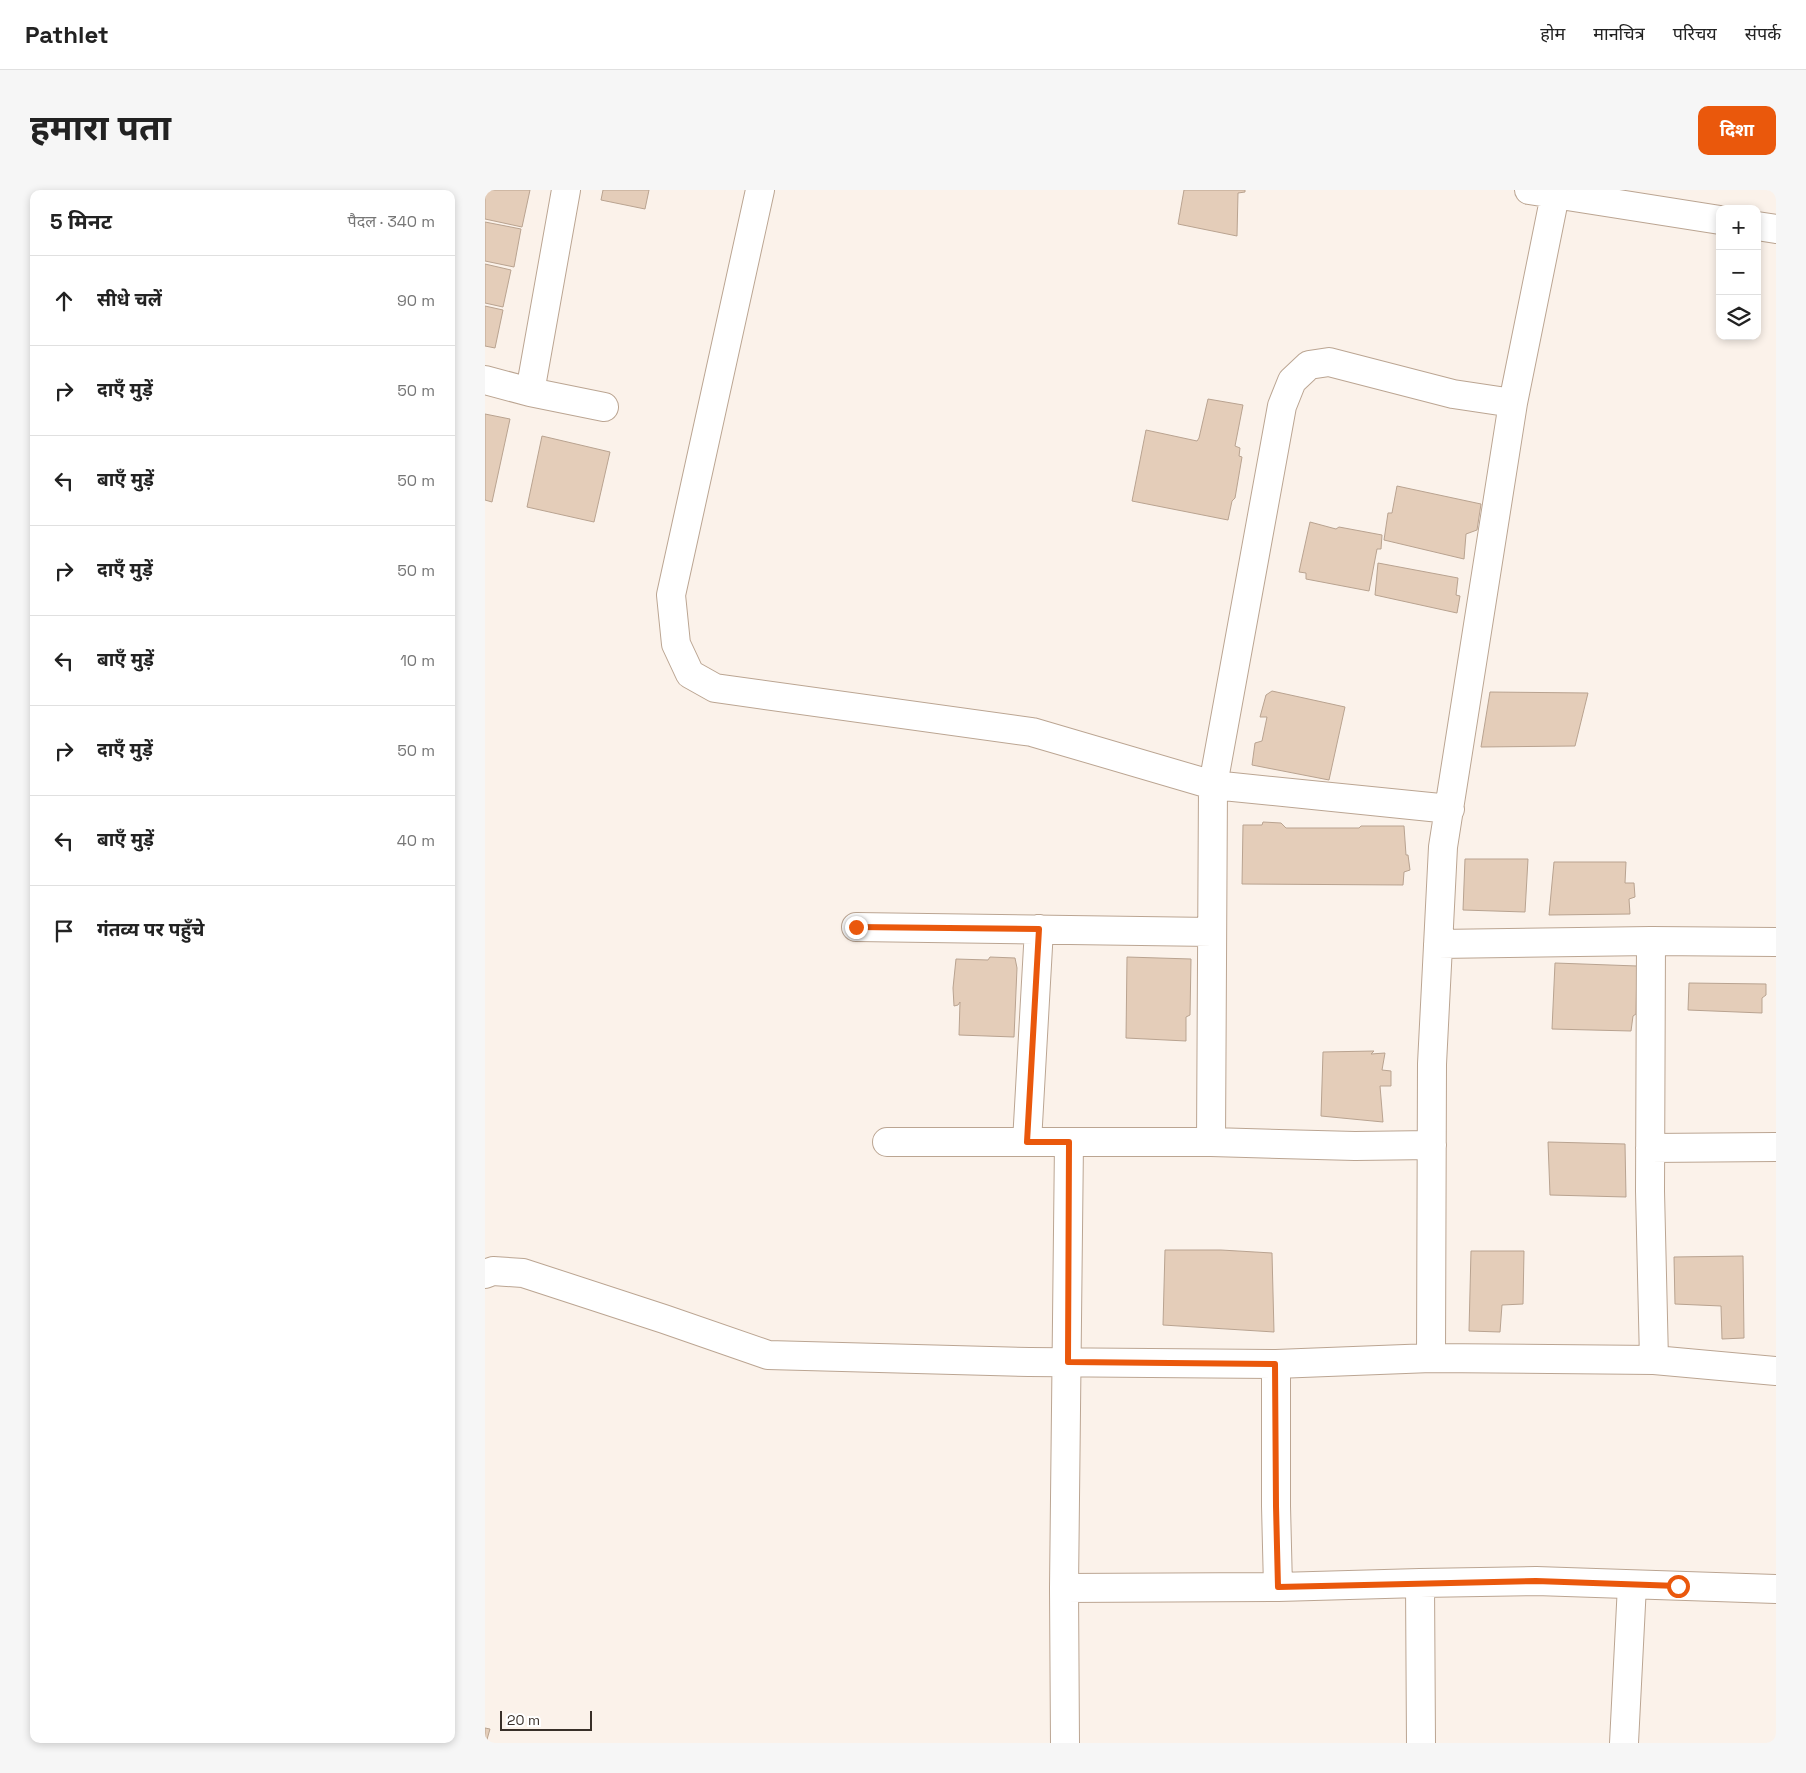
<!DOCTYPE html>
<html lang="hi">
<head>
<meta charset="utf-8">
<style>
	:root { --surface:#fff; --page:#f6f6f6; --text:#222; --muted:#767676; --line:#e0e0e0; --accent:#ea580c }
	body { margin:0; font-family:"Space Grotesk","Noto Sans Devanagari",sans-serif; background:var(--page); color:var(--text) }
	.controls { position:absolute; right:15px; top:15px; display:grid; overflow:hidden; border-radius:10px; box-shadow:0 2px 8px #0003 }
	.controls button { width:45px; height:45px; display:grid; place-items:center; padding:0; border:0; border-bottom:1px solid var(--line); background:var(--surface); color:var(--text); font:25px sans-serif }
	.scale { position:absolute; left:15px; bottom:12px; width:92px; box-sizing:border-box; padding-left:5px; border:2px solid #382f28; border-top:0; font-size:14px; line-height:18px; white-space:nowrap; color:#382f28; -webkit-text-stroke:4px #fff; paint-order:stroke }
	.stop { position:absolute; width:15px; height:15px; margin:-11px; border:4px solid #ea580c; border-radius:50%; background:#fff }
	.stop.end { background:#ea580c; border-color:#fff; box-shadow:0 1px 5px #0008 }
	.list { margin:0; padding:0; list-style:none }
	h2 { display:flex; justify-content:space-between; align-items:center; height:65px; margin:0; padding:0 20px; font-size:21px }
	h2 small { font-size:16px; font-weight:400; color:var(--muted) }
	.list li { display:grid; grid-template-columns:32px 1fr auto; gap:15px; align-items:center; box-sizing:border-box; height:90px; padding:0 20px; border-top:1px solid var(--line) }
	.list b { display:block; font-size:19px; white-space:nowrap }
	.list em { font-size:16px; font-style:normal; color:var(--muted) }
	.icon { flex:none; width:28px; height:28px; fill:none; stroke:currentColor; stroke-width:2; stroke-linecap:round; stroke-linejoin:round }
	.map { position:relative; flex:none; width:1291px; height:1553px; overflow:hidden; border-radius:10px }
	header { display:flex; align-items:center; gap:30px; box-sizing:border-box; height:70px; padding:0 25px; background:var(--surface); border-bottom:1px solid var(--line) }
	header strong { font-size:24px }
	nav { display:flex; gap:28px; margin-inline-start:auto; font-size:18px }
	.intro { display:flex; align-items:center; justify-content:space-between; box-sizing:border-box; height:120px; padding:0 30px }
	h1 { margin:0; font-size:35px }
	.button { padding:12px 22px; border-radius:10px; background:var(--accent); color:#fff; font-size:18px; font-weight:700 }
	main { display:flex; gap:30px; padding:0 30px }
	aside { flex:1; background:var(--surface); border-radius:10px; box-shadow:0 2px 8px #0003 }
	.map>svg:first-child { display:block }
	.building { fill:#e4cdb9; stroke:#b9a390 }
	.lines { fill:none; stroke-linecap:round; stroke-linejoin:round }
	.minor-casing { stroke:#bba592; stroke-width:30 }
	.minor { stroke:#fff; stroke-width:28 }
	.route { stroke:#ea580c; stroke-width:6 }
</style>
</head>
<body>
<header>
<strong>Pathlet</strong>
<nav><a>होम</a><a>मानचित्र</a><a>परिचय</a><a>संपर्क</a></nav>
</header>
<div class="intro"><h1>हमारा पता</h1><a class="button">दिशा</a></div>
<main>
<aside>
<h2>5 मिनट<small>पैदल · 340 m</small></h2>
<ul class="list">
<li><svg class="icon" aria-label="ahead" viewBox="0 0 24 24"><path d="M12 20V5M6 11l6-6 6 6"/></svg><div><b>सीधे चलें</b></div><em>90 m</em></li>
<li><svg class="icon" aria-label="right" viewBox="0 0 24 24"><path d="M7 20v-9h11M14 6l5 5-5 5"/></svg><div><b>दाएँ मुड़ें</b></div><em>50 m</em></li>
<li><svg class="icon" aria-label="left" viewBox="0 0 24 24"><path d="M17 20v-9H6M10 6l-5 5 5 5"/></svg><div><b>बाएँ मुड़ें</b></div><em>50 m</em></li>
<li><svg class="icon" aria-label="right" viewBox="0 0 24 24"><path d="M7 20v-9h11M14 6l5 5-5 5"/></svg><div><b>दाएँ मुड़ें</b></div><em>50 m</em></li>
<li><svg class="icon" aria-label="left" viewBox="0 0 24 24"><path d="M17 20v-9H6M10 6l-5 5 5 5"/></svg><div><b>बाएँ मुड़ें</b></div><em>10 m</em></li>
<li><svg class="icon" aria-label="right" viewBox="0 0 24 24"><path d="M7 20v-9h11M14 6l5 5-5 5"/></svg><div><b>दाएँ मुड़ें</b></div><em>50 m</em></li>
<li><svg class="icon" aria-label="left" viewBox="0 0 24 24"><path d="M17 20v-9H6M10 6l-5 5 5 5"/></svg><div><b>बाएँ मुड़ें</b></div><em>40 m</em></li>
<li><svg class="icon" aria-label="arrive" viewBox="0 0 24 24"><path d="M6 21V4h12l-3 4 3 4H6"/></svg><div><b>गंतव्य पर पहुँचे</b></div></li>
</ul>
</aside>
<div class="map">
<svg width="1291" height="1553" viewBox="0 0 1291 1553">
	<rect width="100%" height="100%" fill="#fbf2ea"/>
	<path class="building" d="M0,0H45L37,37L0,29Z
		M118,0H164L160,19L116,10Z
		M699,0H760V2L753,3L752,46L693,34Z
		M0,32L36,39L29,77L0,71Z
		M0,74L26,80L18,117L0,113Z
		M0,116L18,120L10,158L0,156Z
		M723,209L758,215L750,256L755,258L754,266L757,267L750,308L747,311L743,330L647,311L661,240L712,251L714,248Z
		M0,224L25,229L7,312L0,310Z
		M57,246L125,262L109,332L42,317Z
		M912,296L996,314L992,340L981,344L979,369L899,350L903,323H907Z
		M825,332L851,339L854,337L897,345L896,359H892L884,401L821,389V383L814,382Z
		M893,373L973,388L971,405L975,406L972,423L890,405Z
		M787,501L860,517L844,590L767,575L770,553L777,551L782,527H775L781,505Z
		M1005,502L1103,503L1090,556L996,557Z
		M778,632L796,633L801,638H874L876,636H919L921,665H923L925,680L919,682L918,695L757,694L758,635H777Z
		M980,669H1043L1040,722L978,720Z
		M1069,672H1141L1140,693H1149L1150,707L1144,709L1145,724L1064,725Z
		M505,767L530,768L532,778L529,847L474,845L475,812L473,815L469,816L468,798L471,769L503,770Z
		M642,767L706,769L705,825L701,827V851L641,848Z
		M1070,773L1152,776L1151,824L1148,826L1146,841L1067,839Z
		M1204,793L1281,794V805L1277,808V823L1203,820Z
		M889,861L886,864L900,863L897,880L906,881V896H895L898,932L836,926L838,862Z
		M1063,952L1140,954L1141,1007L1065,1005Z
		M680,1060H736L787,1063L789,1142L678,1135Z
		M986,1061H1039L1038,1114L1017,1115L1015,1142L984,1141Z
		M1258,1066L1259,1148L1237,1149L1236,1116L1190,1114L1189,1067Z
		M0,1538L5,1539L1,1553H0Z"/>
	<g class="lines">
		<g class="minor-casing">
			<path id="minor" d="M81,0L45,202L119,217
				M275,0L186,405L191,454L205,484L230,498L547,542L728,595L965,619
				M1044,0L1235,30
				M1272,36L1291,39
				M0,190L45,202
				M371,737L727,742
				M1166,751L1291,752
				M402,952H726
				M542,952L554,739
				M947,955L870,956L726,952L728,595L797,216L807,191L824,175L844,172L968,204L1028,213
				M1165,958L1291,957
				M0,1084L8,1081L38,1083L179,1129L283,1165L544,1172L791,1174L946,1168L947,874L958,657L1028,213L1071,0
				M946,1168L1169,1170L1165,1001L1166,751L953,754
				M1169,1170L1291,1181
				M793,1397L935,1393
				M579,1398L793,1397L791,1316V1174
				M580,1553L579,1398L584,952
				M936,1553L935,1393L1051,1391L1291,1399
				M1139,1553L1147,1395"/>
		</g>
		<use href="#minor" class="minor"/>
	</g>
	<g class="lines">
		<path class="route" d="M371,737L554,739L542,952H584L583,1172L790,1174L791,1316L793,1397L1051,1391L1193,1396"/>
	</g>
</svg>
<div class="controls">
<button>+</button>
<button>−</button>
<button><svg class="icon" aria-label="layers" viewBox="0 0 24 24"><path d="M12 4l9 5-9 5-9-5zM3 14l9 5 9-5"/></svg></button>
</div>
<div class="scale">20 m</div>
<div class="stop" style="left:1193px;top:1396px"></div>
<div class="stop end" style="left:371px;top:737px"></div>
</div>
</main>
</body>
</html>
